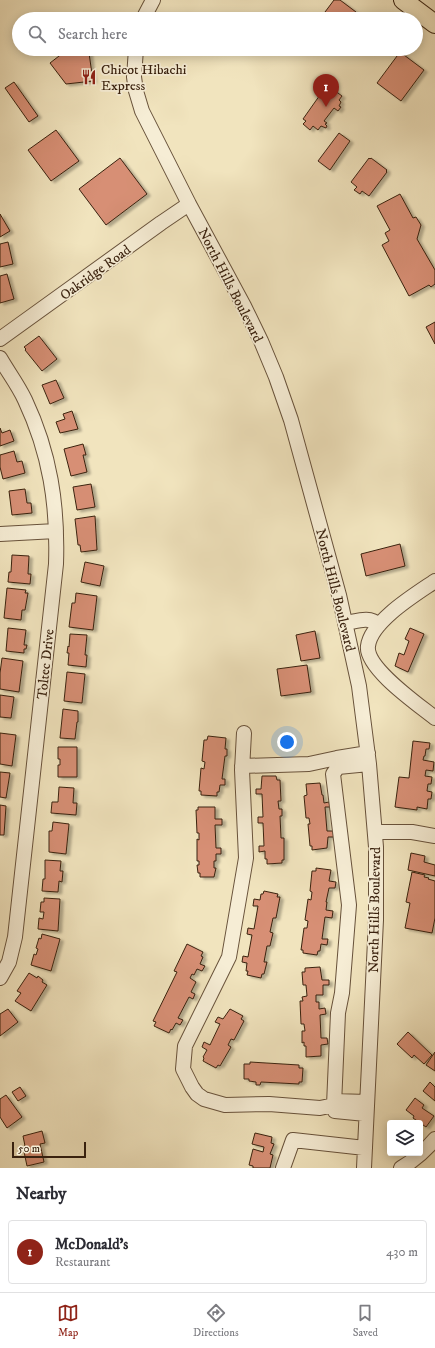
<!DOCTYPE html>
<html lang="en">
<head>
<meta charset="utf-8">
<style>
	:root { --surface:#fff; --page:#f7f7f7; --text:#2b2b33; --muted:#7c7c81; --line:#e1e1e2; --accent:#8f2418 }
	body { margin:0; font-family:"IM FELL DW Pica",serif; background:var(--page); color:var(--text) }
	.controls { position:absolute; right:12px; bottom:12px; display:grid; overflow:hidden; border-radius:4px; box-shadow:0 2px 10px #0003 }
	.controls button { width:36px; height:36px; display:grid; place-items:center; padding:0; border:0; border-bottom:1px solid var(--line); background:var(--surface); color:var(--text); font:20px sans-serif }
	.scale { position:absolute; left:12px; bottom:10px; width:74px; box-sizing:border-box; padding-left:4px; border:2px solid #3a220f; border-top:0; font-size:11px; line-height:14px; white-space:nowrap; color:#3a220f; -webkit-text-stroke:3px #f6edd5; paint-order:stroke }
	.you { position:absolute; left:287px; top:742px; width:14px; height:14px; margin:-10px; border:3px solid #fff; border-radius:50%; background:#1a73e8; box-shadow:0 0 0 6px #1a73e833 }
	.badge { display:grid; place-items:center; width:26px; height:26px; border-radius:50%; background:var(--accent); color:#fff; font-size:13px; font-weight:700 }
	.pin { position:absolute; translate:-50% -33px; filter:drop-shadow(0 1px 2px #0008) }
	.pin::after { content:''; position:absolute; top:21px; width:14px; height:12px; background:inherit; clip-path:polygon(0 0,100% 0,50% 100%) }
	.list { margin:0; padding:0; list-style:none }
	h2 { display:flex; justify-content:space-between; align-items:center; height:52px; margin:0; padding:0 16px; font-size:17px }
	h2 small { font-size:13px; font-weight:400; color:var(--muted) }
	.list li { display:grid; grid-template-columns:26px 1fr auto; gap:12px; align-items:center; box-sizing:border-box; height:64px; margin:0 8px 8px; padding:0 8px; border:1px solid var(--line); border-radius:4px }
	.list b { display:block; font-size:15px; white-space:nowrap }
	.list p { margin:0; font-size:13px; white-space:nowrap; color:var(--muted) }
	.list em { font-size:13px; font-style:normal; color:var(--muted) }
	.icon { flex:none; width:22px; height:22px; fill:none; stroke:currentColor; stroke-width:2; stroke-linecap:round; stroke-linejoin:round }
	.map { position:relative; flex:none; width:435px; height:1168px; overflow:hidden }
	.search { position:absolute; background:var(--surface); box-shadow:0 2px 10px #0003; left:12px; right:12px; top:12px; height:44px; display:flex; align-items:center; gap:10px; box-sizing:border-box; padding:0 14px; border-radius:22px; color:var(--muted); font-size:15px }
	.sheet { height:124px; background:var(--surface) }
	nav { display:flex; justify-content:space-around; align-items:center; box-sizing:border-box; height:56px; border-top:1px solid var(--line); background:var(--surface); font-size:11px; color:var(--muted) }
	nav a { display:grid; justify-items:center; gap:2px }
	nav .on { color:var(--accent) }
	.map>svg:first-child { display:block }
	.building { fill:#d78f74; stroke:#3a220f; filter:url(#shadow) }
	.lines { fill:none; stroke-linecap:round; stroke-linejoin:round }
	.minor-casing { stroke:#68523b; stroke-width:16 }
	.major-casing { stroke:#3a220f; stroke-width:20 }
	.minor { stroke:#f6edd5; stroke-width:14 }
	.major { stroke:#f1e4be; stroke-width:18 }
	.labels { text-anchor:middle; stroke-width:3.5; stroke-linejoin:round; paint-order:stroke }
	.poi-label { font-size:14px; fill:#3a220f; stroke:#f6edd5; text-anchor:start }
	.street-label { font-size:14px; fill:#3a220f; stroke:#f6edd5 }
</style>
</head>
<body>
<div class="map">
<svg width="435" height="1168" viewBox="0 0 435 1168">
	<defs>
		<filter id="shadow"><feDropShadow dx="3.5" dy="2" stdDeviation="1" flood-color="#0004"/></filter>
	</defs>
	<rect width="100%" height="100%" fill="#f1e4be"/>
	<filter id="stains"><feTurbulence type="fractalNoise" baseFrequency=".005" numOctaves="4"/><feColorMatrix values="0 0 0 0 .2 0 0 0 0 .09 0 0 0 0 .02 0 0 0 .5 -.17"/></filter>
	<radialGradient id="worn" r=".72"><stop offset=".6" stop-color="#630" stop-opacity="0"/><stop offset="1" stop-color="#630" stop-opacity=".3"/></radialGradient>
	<path class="building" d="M334,0H340L356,12L351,19H327L322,16Z
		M68,49H87L89,53L93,81L66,84L50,63Z
		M400,52L424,70L401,101L377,83Z
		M14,82L38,116L29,122L5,88Z
		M327,85L342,96L339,100L341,102L339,106L341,107L338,111L334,108L324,121L327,123L325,124L327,126L326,128L321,126L318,130L313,126L310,130L303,124L306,121L303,119Z
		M56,130L79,161L51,181L28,150Z
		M339,133L350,141L330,170L318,161Z
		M120,158L147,194L106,225L79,189Z
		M369,158L370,159L371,158L387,170L386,171L387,172L369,196L362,191L360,194L354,190L357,187L351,182Z
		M400,194L413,218L416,217L421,225L417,239L435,270V284L431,287L429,285L409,296L382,245L389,241L385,233L390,230L377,206Z
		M0,214L10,231L0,237Z
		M8,242L13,264L0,267V244Z
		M7,274L14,299L0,303V276Z
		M435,322V344L426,327Z
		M39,336L57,359L42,371L25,350L26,349L24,347Z
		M56,380L64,398L50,404L42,385Z
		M72,411L78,429L60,433L56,422L65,419L63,414Z
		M0,428L2,433L10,430L14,441L0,446Z
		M83,444L86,455H83L87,472L71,476L64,449Z
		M14,451L17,462L22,461L25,473L3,479L0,467V455Z
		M91,484L95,507L77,510L73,487Z
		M25,489L27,503H31L32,513L12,515L9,491Z
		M95,516L97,550L81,552L80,545H78L75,519Z
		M400,544L405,566L366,576L361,554Z
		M12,555L29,556L28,574H31L30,584L8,582L9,572H11Z
		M85,562L104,566L100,586L81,582Z
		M7,588L26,590L25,593H28L25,610H22L21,620L4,618Z
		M76,593L97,596L93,630L69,627L72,603H75Z
		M8,628L26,630L24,645H27L26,649H24V653L6,651Z
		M410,628L424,634L408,672L395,666L399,653L404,655L409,641L405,639Z
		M315,631L320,658L301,661L296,635Z
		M70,634L87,635L85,655H87L86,667L68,665L69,653H67L68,646L69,647Z
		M2,658L23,661L19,692L0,689V673Z
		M307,665L311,692L281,696L277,669Z
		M67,672L85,674L82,703L64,701Z
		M0,695L14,697L11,718L0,717Z
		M63,709L78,711V722H77L75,739L60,738Z
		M0,733L16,735L12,766L0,764Z
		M208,736L226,738L225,749H227V756H225L222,779H225V785H220L219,792H217V796L201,795V791H199L201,768L204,769L205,762L202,761L204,740H207Z
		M413,741L430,743L429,749H426L425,756H424L423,760L434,762L433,771L426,770L425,776L432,777L431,784H428L427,791L432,792L431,799H428L427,809L417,807V810L395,807L399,777L409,778Z
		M58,747H77V777H58V765H60V759H58Z
		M0,772L10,773L6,798L0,797Z
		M262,776H276L277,780H280L281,801H278L279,809H282V816H280L281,838H284V860H282V863L267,864V859H265V851L259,852V846H264L263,823H258V817H263L262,794H256V789H261Z
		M320,783L322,795H323L324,803L329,802L330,807H325L327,831H334V837H328L327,848L312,850V846H310L308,824H310L309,818H306L304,796L307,795L306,784Z
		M59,787L74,788L73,803H77L76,815L51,813L52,802H58Z
		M0,805L6,806L4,835H0Z
		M198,807H215V819H222V825H215L216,848H221V854H216V861H214V868H216L214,877H200V873H198L197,865H199V861H197V839L199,840V833H197L196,810H198Z
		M53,822L69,824L66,854L49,852V831H52Z
		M411,853L425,856L424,862L435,865V876L408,870Z
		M45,860L61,861L60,871H63L62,882L59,881L58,892L42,891L43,879H45Z
		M316,868L331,870L329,881L336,882L335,888H329L326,902H327L326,910L333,911L332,918L325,917L322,939H328L327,945L321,944L320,951H318L317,955L303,953V950H301L304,928H307L308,921L305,920L308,899L311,900L312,892L310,891L312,871H316Z
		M412,872L425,875L424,877L429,878L428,879L435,881V918L432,933L405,928L410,903L406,902Z
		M264,891L278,894L277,897H280L276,918H273L270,932L273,933L270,946H267L264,962H267L264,974H262L261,978L247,975L248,971H246L247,963L242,962L243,956L248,957L252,935L247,934L248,928L254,929L258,906H253L254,899L260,900L261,894H263Z
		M44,898L60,899L58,931L38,929L39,918L43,919L44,912H40L41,902H44Z
		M42,934L60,939L51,971L31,965L34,954L36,955L38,949L36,948L39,938L41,939Z
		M187,944L203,952L201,956L203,957L200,964L205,966L202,971L197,969L194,975L192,974L190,978L196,982L191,992L195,994L193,999L189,997L178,1018L183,1020L180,1025L176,1023L172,1030L171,1029L169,1033L154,1026L156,1022L153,1021L177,972L174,971Z
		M320,967L322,980H329V985H323V995H316V1002H319V1009L325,1008L326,1014L320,1015L321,1038H327L328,1044L321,1045V1056L306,1057V1046H304V1042L302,1043V1031H305L304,1024H301L300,1001H303L302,997L307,996L306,985H303L302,972H305V968Z
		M29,973L37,978L38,976L43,980L42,982L47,985L31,1011L15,1001L21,993L17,991Z
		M8,1009L18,1022L0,1036V1014Z
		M230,1009L243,1016L241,1019L244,1021L234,1040L231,1039L228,1045L231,1047L220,1066L218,1065L216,1068L203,1061L204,1058L203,1057L207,1050L202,1047L204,1042L210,1045L220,1024L215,1022L218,1017L223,1019Z
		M408,1032L432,1055L424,1064L414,1055L412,1058L397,1044Z
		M435,1052V1071L426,1065Z
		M250,1062L299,1065V1068H303L302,1082H299V1084L261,1082L260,1085H256V1082L249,1081V1079H244V1064H250Z
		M430,1082L435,1087V1101L423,1091Z
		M20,1087L26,1096L18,1101L12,1092Z
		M6,1095L22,1117L7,1128L0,1117V1099Z
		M415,1098L424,1105L422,1108L434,1116L426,1127L413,1118L414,1116L406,1110Z
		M42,1131L45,1143L40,1144L44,1162L27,1166L23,1147L25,1146L23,1136Z
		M255,1133L272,1137L271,1143L274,1144L270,1154L273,1155L270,1168H253V1166L249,1165L253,1149L263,1152L264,1147L252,1144Z"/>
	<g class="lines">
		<g class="minor-casing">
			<path id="minor" d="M143,19L153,0
				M136,49L134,77L136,91L142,111L189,204L244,306L261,341L276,377L291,420L339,595L359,686L369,764L376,847V920L364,1168
				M0,339L161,223L189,204
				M0,358C8,372 18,385 25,400C50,453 58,505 56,564L15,937L9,962L0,978
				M0,534L56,531
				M435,581C416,594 371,621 368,646C365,668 419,705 435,718
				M346,623C358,621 369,616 379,625
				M337,758L368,753
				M242,766L309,764L337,758L338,767L333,774L349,905L342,993L338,1013L334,1105L320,1108L269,1104L225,1105L204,1099L197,1094L192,1087L183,1069L185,1046L229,957L246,858L242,770L244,733
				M338,767L369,764
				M375,832H412L435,836
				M334,1101L367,1102
				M334,1105L335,1111L366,1114
				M283,1168L293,1140L365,1148
				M401,1168C415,1160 425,1151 435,1139"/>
		</g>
		<g class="major-casing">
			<path id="major" d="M403,0L435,24"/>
		</g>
		<use href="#minor" class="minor"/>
		<use href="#major" class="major"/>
	</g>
	<defs>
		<g id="restaurant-bare" transform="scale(1.2)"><path d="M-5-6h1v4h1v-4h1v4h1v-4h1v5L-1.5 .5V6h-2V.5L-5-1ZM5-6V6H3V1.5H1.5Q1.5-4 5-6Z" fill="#8f2418" stroke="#f6edd5" stroke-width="2.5" paint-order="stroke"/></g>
	</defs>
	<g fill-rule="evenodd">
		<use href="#restaurant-bare" x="89" y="77"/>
	</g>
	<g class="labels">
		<g class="poi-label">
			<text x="101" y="74">Chicot Hibachi<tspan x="101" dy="16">Express</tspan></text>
		</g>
		<g class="street-label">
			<text transform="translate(95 272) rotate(-36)" y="5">Oakridge Road</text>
			<text transform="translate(231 285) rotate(63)" y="5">North Hills Boulevard</text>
			<text transform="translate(336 590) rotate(76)" y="5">North Hills Boulevard</text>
			<text transform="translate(45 664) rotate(-84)" y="5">Toltec Drive</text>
			<text transform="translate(374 910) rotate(-89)" y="5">North Hills Boulevard</text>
		</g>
	</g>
	<rect width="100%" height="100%" filter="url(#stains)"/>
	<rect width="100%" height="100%" fill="url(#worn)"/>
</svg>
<div class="controls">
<button><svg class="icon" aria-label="layers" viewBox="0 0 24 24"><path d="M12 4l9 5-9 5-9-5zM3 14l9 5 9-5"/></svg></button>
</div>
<div class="scale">50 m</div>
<div class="you"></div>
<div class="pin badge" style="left:326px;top:107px">1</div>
<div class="search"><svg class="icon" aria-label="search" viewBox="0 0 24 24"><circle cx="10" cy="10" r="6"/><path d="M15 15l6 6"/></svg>Search here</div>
</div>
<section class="sheet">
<h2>Nearby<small></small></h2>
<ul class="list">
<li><span class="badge">1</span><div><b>McDonald's</b><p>Restaurant</p></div><em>430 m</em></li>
</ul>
</section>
<nav>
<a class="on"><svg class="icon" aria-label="map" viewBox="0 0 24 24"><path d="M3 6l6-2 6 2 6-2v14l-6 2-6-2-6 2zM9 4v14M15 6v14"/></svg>Map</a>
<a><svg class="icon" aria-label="directions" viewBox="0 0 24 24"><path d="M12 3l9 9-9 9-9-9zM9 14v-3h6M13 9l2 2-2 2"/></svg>Directions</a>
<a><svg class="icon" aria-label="saved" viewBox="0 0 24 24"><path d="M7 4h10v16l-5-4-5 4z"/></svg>Saved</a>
</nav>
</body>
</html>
